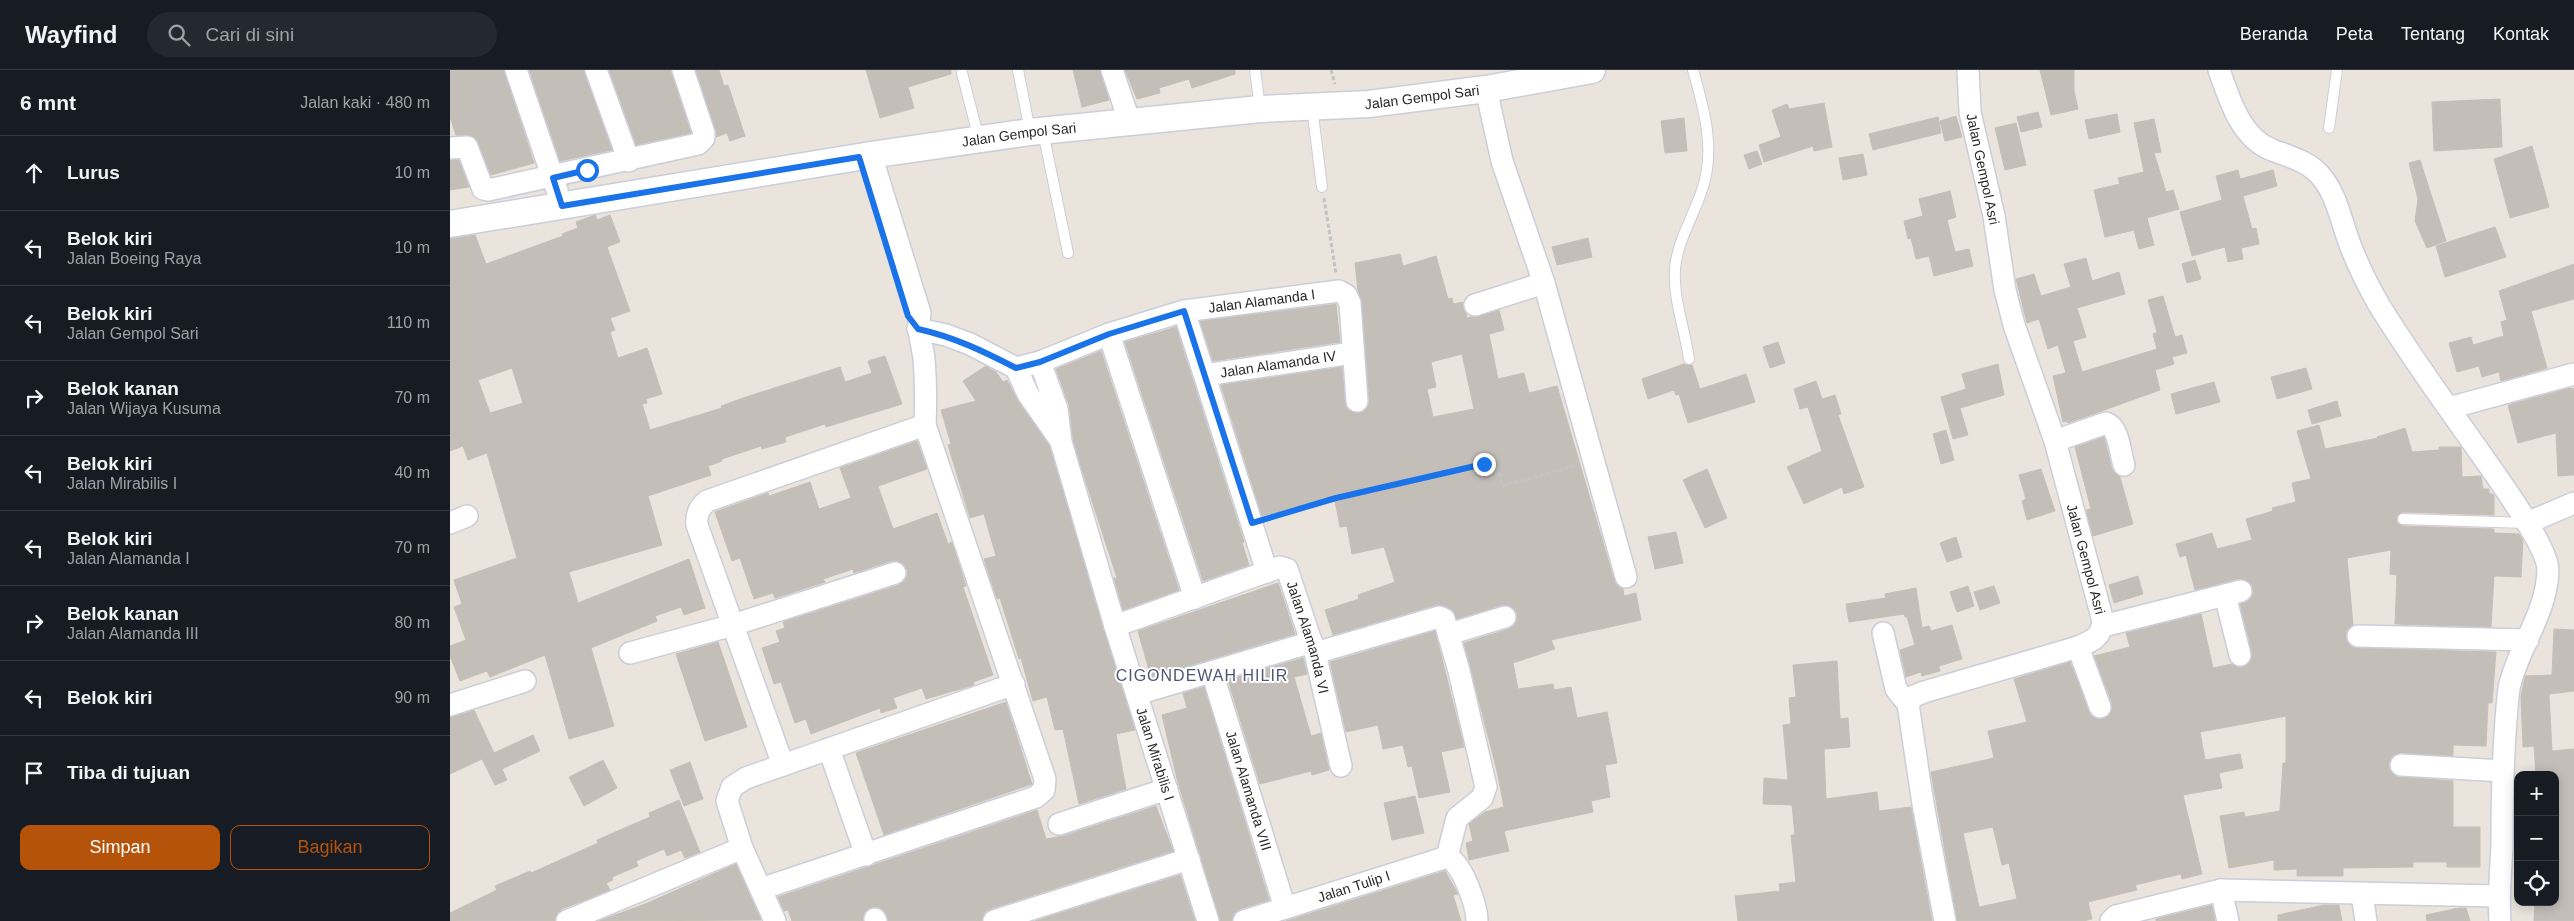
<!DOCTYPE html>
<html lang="id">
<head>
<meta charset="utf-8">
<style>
	:root { --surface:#171b24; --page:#242831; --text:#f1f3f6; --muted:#9ea1a6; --line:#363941; --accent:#b45309 }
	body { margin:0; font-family:Helvetica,sans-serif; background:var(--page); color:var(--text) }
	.controls { position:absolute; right:15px; bottom:15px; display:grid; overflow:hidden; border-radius:10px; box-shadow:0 2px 12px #0003 }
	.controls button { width:45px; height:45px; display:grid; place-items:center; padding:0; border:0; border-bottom:1px solid var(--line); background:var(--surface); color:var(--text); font:25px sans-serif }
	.stop { position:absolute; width:15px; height:15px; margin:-11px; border:4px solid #1a73e8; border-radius:50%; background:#fff }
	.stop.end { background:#1a73e8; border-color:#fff; box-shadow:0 1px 5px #0008 }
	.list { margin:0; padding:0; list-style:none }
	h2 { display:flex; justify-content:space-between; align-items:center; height:65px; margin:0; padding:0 20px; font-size:21px }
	h2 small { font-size:16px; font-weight:400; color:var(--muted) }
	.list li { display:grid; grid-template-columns:32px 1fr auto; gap:15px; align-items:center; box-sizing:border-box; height:75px; padding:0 20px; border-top:1px solid var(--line) }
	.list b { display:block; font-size:19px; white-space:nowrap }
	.list p { margin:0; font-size:16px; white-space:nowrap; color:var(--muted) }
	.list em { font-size:16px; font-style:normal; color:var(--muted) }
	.actions { display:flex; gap:10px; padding:15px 20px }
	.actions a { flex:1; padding:11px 0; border:1px solid var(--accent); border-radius:10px; text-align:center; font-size:18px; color:var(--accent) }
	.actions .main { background:var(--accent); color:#fff }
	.icon { flex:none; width:28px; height:28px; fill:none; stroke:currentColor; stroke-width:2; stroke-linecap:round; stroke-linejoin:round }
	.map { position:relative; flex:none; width:2124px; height:851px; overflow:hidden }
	header { display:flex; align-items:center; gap:30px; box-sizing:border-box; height:70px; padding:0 25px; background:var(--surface); border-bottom:1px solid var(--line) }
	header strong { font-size:24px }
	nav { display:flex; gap:28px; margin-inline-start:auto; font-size:18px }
	.search { width:350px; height:45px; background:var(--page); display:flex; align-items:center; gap:12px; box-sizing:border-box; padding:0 18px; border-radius:28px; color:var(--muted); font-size:19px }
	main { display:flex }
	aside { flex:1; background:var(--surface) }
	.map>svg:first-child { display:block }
	.building { fill:#c3beb8; stroke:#c5c0b6; fill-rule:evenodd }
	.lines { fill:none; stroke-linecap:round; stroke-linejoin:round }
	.service-casing { stroke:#cbceda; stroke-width:12 }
	.minor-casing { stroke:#cbceda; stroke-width:24 }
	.tertiary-casing { stroke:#cbceda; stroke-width:29 }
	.path { stroke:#c3c3c3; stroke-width:3; stroke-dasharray:4 2.5; stroke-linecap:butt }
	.service { stroke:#fff; stroke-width:10 }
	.minor { stroke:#fff; stroke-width:21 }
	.tertiary { stroke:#fff; stroke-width:26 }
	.route { stroke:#1a73e8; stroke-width:6 }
	.labels { text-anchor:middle; stroke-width:4; stroke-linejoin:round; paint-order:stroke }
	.street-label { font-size:14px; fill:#292929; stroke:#fff }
	.quarter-label { font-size:16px; letter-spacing:1px; fill:#4e5675; stroke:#fff }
</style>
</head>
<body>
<header>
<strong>Wayfind</strong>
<div class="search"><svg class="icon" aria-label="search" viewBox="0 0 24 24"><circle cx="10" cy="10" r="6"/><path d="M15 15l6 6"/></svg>Cari di sini</div>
<nav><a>Beranda</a><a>Peta</a><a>Tentang</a><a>Kontak</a></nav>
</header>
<main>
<aside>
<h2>6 mnt<small>Jalan kaki · 480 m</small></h2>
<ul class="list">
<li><svg class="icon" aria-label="ahead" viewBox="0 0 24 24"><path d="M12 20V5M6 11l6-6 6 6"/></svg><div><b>Lurus</b></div><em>10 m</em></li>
<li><svg class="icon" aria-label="left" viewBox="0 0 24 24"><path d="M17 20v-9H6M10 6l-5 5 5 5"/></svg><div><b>Belok kiri</b><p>Jalan Boeing Raya</p></div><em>10 m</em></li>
<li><svg class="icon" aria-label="left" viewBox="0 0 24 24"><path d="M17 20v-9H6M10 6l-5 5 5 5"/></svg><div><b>Belok kiri</b><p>Jalan Gempol Sari</p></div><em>110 m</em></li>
<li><svg class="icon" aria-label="right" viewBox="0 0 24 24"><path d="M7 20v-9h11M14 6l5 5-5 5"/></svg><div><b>Belok kanan</b><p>Jalan Wijaya Kusuma</p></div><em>70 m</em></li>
<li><svg class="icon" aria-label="left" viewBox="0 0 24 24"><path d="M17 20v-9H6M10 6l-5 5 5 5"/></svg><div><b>Belok kiri</b><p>Jalan Mirabilis I</p></div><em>40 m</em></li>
<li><svg class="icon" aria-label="left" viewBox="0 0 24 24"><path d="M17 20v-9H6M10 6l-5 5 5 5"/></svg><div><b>Belok kiri</b><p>Jalan Alamanda I</p></div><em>70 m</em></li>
<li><svg class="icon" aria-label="right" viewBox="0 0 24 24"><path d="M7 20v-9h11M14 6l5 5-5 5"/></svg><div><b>Belok kanan</b><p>Jalan Alamanda III</p></div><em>80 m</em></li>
<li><svg class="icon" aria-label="left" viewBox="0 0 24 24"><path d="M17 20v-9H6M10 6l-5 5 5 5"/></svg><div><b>Belok kiri</b></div><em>90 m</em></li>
<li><svg class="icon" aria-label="arrive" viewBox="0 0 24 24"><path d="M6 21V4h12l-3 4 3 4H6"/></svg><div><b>Tiba di tujuan</b></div></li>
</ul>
<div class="actions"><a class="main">Simpan</a><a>Bagikan</a></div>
</aside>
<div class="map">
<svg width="2124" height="851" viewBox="0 0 2124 851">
	<rect width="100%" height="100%" fill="#eae4dd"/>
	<path class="building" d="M0,0H54L84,93L41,105L24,67L6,65L0,47Z
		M79,0H134L162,80L110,91Z
		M159,0H221L241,63L186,75Z
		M246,0H269L274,16L278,15L295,66L280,71L277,63L266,67Z
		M416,0H501V4L458,17L464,38L430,48Z
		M623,0H650L659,30L632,37Z
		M675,0H785V4L742,18L739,9L709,18L710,23L687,29Z
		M1590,0H1624V21L1628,39L1601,45Z
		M2050,29L2052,77L1984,81L1982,32Z
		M1374,33L1382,77L1364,81L1363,76L1314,92L1309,75L1331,67L1322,40L1337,34L1339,39Z
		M1588,42L1592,57L1571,62L1567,47Z
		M1667,44L1670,62L1639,69L1635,50Z
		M1506,46L1512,67L1495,71L1490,51Z
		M1488,47L1491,63L1423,80L1419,64Z
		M1234,48L1237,81L1215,83L1211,51Z
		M1704,49L1711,82L1704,83L1716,122L1723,120L1729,139L1697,148L1704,175L1689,179L1684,160L1655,167L1644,120L1670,114L1668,108L1694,102L1684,53Z
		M1566,53L1576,95L1555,100L1545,58Z
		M2082,76L2099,137L2060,148L2044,89Z
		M1307,81L1312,94L1299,99L1294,85Z
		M1413,84L1417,105L1393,110L1389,88Z
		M0,90H9L19,117L0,120Z
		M1970,90L1996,171L1977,178L1965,151L1968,129L1959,93Z
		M1788,100L1790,109L1823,100L1827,116L1793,126L1802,159L1806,158L1809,174L1791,178L1793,189L1778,192L1775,177L1742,186L1730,142L1772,130L1766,106Z
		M1500,121L1506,147L1497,150L1505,182L1519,179L1523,196L1484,206L1479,186L1466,189L1461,168L1458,169L1454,151L1473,146L1469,129Z
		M145,145L147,150L160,145L170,172L157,177L180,241L160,248L165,260L160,262L168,288L197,278L212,324L196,329L197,333L192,334L200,360L272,338L271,336L296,327L390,297L395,312L422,303L418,291L435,286L452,334L376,357L375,354L335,367L336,372L312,379L311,376L272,389V391L258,396L261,405L198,426L212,475L119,502L128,533L239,489L255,538L234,545L231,537L205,546L207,551L141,578L164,656L119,669L95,585L40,607L37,601L10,611L0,586V576L16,570L4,537L12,534L4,510L67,488L37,383L18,390L13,376L0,381V169L25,165L36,194L113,166L112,164L128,158L126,152ZM62,298L73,333L40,343L28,310Z
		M2045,157L2056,187L1995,207L1986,176Z
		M1138,168L1142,187L1107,195L1102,177Z
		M950,184L953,196L986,186L998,229L1002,228L1003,234L1013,232L1017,248L1049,240L1054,260L1039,264L1048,309L1074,303L1079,323L1107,316L1164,510L1173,519L1174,526L1186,523L1191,550L1101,570L1105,579L1063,593L1068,619L1103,614L1104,620L1121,617L1127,648L1157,642L1167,693L1155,695L1160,727L1141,731L1143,742L1054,761L1059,781L1019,790L1016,773L1023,771L1019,754L1035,742L1054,737L1047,701L1014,573L1059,559L1067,550V543L1063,538L1052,535L1007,549L999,538L986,535L883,565L875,540L909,529L908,525L945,512L934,477L902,484L897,456L890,457L884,426L812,446L771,315L892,297L896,338L902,342L914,341L919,330L912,232L908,221L905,193ZM1012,284L1024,339L983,347L977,319L986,317L981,292Z
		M1636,188L1642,211L1669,202L1675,224L1627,238L1636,267L1623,271L1632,302L1707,279L1703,264L1707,262L1698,230L1713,226L1725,267L1732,265L1737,283L1722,287L1724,294L1705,300L1710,320L1618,353L1617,351L1613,352L1603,306L1616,303L1608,275L1598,279L1589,249L1577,253L1566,209L1584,204L1591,226L1621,217L1614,194Z
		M1745,190L1751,209L1737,213L1732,194Z
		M2124,194V229L2081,241L2097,298L2051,311L2049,302L2032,307L2029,296L2007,302L1999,273L2021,267L2023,275L2054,266L2051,252L2057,250L2049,221Z
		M886,234L890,272L763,291L750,251Z
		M726,257L794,472L792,473L799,495L753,511L675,272Z
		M1328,272L1335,293L1320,298L1313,277Z
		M651,281L729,520L673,540L664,508H667L631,397L623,369L619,335L606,299Z
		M1234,294L1242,295L1250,319L1296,304L1305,332L1238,353L1229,324L1226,325L1224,320L1198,329L1192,309Z
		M1548,294L1554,325L1510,338L1518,365L1503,369L1491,327L1516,319L1512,304Z
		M536,296L546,302L553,312L557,310L568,331L599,375L685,660L666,664L676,719L629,734L613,659L605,660L597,627L583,631L571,588L569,589L550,528L547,529L534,489L546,486L534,444L520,448L498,375L501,374L491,340L526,331L513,311Z
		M1856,298L1862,319L1827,329L1821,307Z
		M1366,311L1372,329L1385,325L1391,344L1388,345L1414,417L1394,424L1392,417L1354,434L1337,397L1372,381L1358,337L1350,339L1344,319Z
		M1764,312L1770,332L1726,344L1721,324Z
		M2120,318L2124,319V405L2108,406L2106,363L2068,373L2058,335Z
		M1887,331L1891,346L1862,354L1858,340Z
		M1869,355L1875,379L1928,368L1927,367L1955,358L1962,382L1989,380V377H2011L2012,407L2031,406L2033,419H2039V423L2044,425V445L1953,442L1947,446V453L1953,456L2044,459V463L2069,464L2073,470L2071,507L2044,506L2041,557L1945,554L1947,505L1940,504L1941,480L1897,488L1903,555L1898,559L1896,566L1901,576L1908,578L2046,582L2042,633H2038L2036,676L2003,675V686L1951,683L1941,688L1939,694L1940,701L1950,707L2003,711V757H2030V797H1997V792H1963V797L1893,798V806H1847V799L1824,800V790L1779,798L1770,746L1794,742L1795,747L1830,741L1833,693H1836V646L1750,662L1755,690L1790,684L1793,698L1769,703L1772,718L1733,725L1752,804L1732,809L1731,804L1685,815L1687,820L1638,832L1642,849L1633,851H1507L1481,702L1544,688L1538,661L1577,652L1564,609L1620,592L1642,646L1648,649L1659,645L1662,633L1644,586L1680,577L1676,563L1751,544L1763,598L1782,594L1793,597L1798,594L1802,582L1790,534L1799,530L1803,525L1800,513L1788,509L1745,520L1736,485L1730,487L1726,474L1762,463L1767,479L1802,470L1796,449L1823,441L1822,438L1846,432L1842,413L1861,409L1847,361ZM1543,757L1552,795L1559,793L1567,829L1529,837L1513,763Z
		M1496,360L1504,390L1491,394L1483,364Z
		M1654,367L1662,399L1670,407L1683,454L1643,466L1636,440L1641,439L1625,377Z
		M467,371L477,399L428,416L443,459L487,443L498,474L502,472L516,516L513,517L543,605L523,612L524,615L476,629L472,618L443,628L447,638L431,643L430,638L361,664L356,649L345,653L331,612L324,614L312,578L330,572L326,561L335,558L333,552L449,515L457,506V499L448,491H441L404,503L403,499L373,509L375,512L325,528L323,523L304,529L290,488L282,491L265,442L318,423L319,426L360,412L369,439L401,428L390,398Z
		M1257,399L1277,448L1255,458L1233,410Z
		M1591,399L1605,441L1577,450L1572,431L1576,429L1569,405Z
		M1226,462L1233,493L1205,499L1198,467Z
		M1506,467L1512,487L1497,492L1490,473Z
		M1688,506L1693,524L1664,533L1659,515Z
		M828,513L845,564L701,607L688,561Z
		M1518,516L1524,536L1507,542L1500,522Z
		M1544,516L1550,533L1530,540L1524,522Z
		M1466,518L1472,558L1479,556L1481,561L1502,555L1512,589L1489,596L1490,601L1472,606L1471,602L1456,607L1450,580L1465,575L1457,547H1455L1454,544L1399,552L1396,534L1436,528L1435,524Z
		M2104,559L2124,560V621L2099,624L2102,681L2124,679V851H2084L2085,832H2105V705H2086L2084,676L2073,677L2071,627L2075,606L2102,605Z
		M985,561L1014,677L991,682L1000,722L969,728L962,696L958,697L953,675L933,679L928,655L896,662L880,592Z
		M268,572L297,657L255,671L226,584Z
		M853,588L857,604L844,607L861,666L871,663L879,700L862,705L861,701L810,714L778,610Z
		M1387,591L1390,649L1398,648L1400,677L1374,679L1376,729L1427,722L1429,741L1461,737L1482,851H1288L1285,826L1330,821L1329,814L1346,812L1341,765H1345L1342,735L1313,734L1314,708L1338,710L1333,655L1341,654L1339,628L1346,627L1343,595Z
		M754,617L819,830L790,839L784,843L782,851H770L727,709L712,645L737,638L733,623Z
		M556,632L582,714L434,765L406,683Z
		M24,640L44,683L83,665L90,681L52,699L57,710L45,715L32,689L0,704V647Z
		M153,690L167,718L134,736L119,707Z
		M240,692L253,729L234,736L220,700Z
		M965,726L974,763L942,770L934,733Z
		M229,730L250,782L235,788L231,780L217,786L214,779L186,791L188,796L162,807L163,810L156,813L160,820L112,839L107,844L105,851H0V843L47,820L45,816L80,801L81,803L148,773L147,770L200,747L199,743Z
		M706,736L723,781L540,839L534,843L532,851H438L432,839L425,837L415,842L413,851H342L338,840L334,841L328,827L587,740L596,769L613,766Z
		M286,794L311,850L149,851L195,834Z
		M995,801L1008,824L1003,825L1011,851H836Z
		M730,805L745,851H585Z
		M1762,835L1765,851H1706V849Z
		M1874,835H1889L1892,851H1828V845Z
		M2009,838H2016L2020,851H1977L1976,845Z"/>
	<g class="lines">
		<g class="service-casing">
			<path id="service" d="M568,0L580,61
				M805,0L810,38
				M512,3L529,69
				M862,37L872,117
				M1879,58L1887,0
				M593,62L618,183
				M1239,289C1235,260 1223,229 1225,199C1227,172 1244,145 1252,120C1266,80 1254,39 1243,0
				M1953,449L2077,453"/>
		</g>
		<g class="minor-casing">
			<g id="minor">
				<path d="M66,0L107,120"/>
				<path d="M146,0L179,91"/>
				<path d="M662,0L680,53"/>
				<path d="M1769,0C1780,30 1790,67 1822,80C1838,86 1857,91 1869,104C1884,120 1889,142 1896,163C1904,188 1916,212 1929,235C1957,280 1988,324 2019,367C2036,392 2098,474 2098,500C2097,543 2068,577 2059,618C2053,670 2052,722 2052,775C2051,800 2048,825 2050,851"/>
				<path d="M1036,19L1052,91L1094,213L1176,507"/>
				<path d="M0,78L17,77L33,119L38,120L248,74L254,68V63L233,0"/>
				<path d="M1025,235L1094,213"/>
				<path d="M734,241L817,502"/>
				<path d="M468,259L496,265L520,274L566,298L578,324L608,367"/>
				<path d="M659,264L745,528"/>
				<path id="s1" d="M590,292L607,339L611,372L665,556L758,851"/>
				<path id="s2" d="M566,298L590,292L659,264L734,241L889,221L896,225L900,233L907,331"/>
				<path id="s3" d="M755,305L902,283"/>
				<path d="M1999,338L2124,304"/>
				<path d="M1605,371L1656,353C1669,357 1670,383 1674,395"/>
				<path d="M0,453L17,446"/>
				<path d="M2077,453L2124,433"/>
				<path d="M1775,525L1790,585"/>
				<path id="s4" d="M665,556L830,497L837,499L865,583L891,696"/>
				<path d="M1653,556L1791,521"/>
				<path d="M1433,563L1446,619L1458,634"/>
				<path d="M999,564L1055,547"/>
				<path d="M1908,566L2078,570"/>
				<path d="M1628,577L1650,637"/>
				<path d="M180,583L283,555L445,503"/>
				<path d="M865,583L989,547L994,549L1009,601L1036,717L1032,728L1007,748L997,787"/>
				<path id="s5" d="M762,602L835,838"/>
				<path d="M687,624L862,572"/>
				<path d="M0,635L75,611"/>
				<path d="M379,679L416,785"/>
				<path d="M333,695L247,455C246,444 249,438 257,431L475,355C476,333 476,312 474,289C472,272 467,262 470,243L421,85"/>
				<path d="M1951,695L2053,701"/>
				<path d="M609,754L717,719"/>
				<path d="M311,819L586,727L594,720L595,709L475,355"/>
				<path d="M1771,820L1778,851"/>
				<path d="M1912,824L1916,851"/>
				<path d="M425,849L426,851"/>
				<path d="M117,851L292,778"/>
				<path d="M325,851L292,778L277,731L282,717L296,708L564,614"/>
				<path d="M544,851L739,789"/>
				<path id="s6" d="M794,851L997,787C1012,792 1027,836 1027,851"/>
				<path d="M1495,851L1473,734L1458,634L1464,626L1474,622L1628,577C1642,571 1651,568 1653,551L1605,371L1564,255L1555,220L1544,146L1520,42L1518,0"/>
				<path d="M1661,851L1666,846L1771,820L2048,826"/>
			</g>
		</g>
		<g class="tertiary-casing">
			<g id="tertiary">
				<path id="s7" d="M0,154L421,85L580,62L810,39L919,34L1036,19L1142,0"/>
			</g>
		</g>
		<path class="path" d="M881,0L885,14
			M874,128L886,204
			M819,448L886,428L1034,394C1049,394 1049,403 1053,416L1127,395"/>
		<use href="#service" class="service"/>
		<use href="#minor" class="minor"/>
		<use href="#tertiary" class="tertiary"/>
	</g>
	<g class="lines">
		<path class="route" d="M137,100L103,108L112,136L409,87L458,246L468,259C504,267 533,281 566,298L590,292L659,264L734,241L802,453L886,428L1034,394"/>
	</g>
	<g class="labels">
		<g class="street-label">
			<text dy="5" stroke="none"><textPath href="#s7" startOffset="981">Jalan Gempol Sari</textPath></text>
			<text dy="5" stroke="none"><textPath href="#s7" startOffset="576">Jalan Gempol Sari</textPath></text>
			<text transform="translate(1533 99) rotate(78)" y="5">Jalan Gempol Asri</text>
			<text dy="5" stroke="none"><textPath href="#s2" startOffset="256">Jalan Alamanda I</textPath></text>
			<text dy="5" stroke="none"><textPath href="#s3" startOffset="74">Jalan Alamanda IV</textPath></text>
			<text transform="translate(1636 489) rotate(75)" y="5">Jalan Gempol Asri</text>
			<text dy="5" stroke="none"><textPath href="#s4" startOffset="254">Jalan Alamanda VI</textPath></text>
			<text dy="5" stroke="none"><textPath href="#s1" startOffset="409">Jalan Mirabilis I</textPath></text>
			<text dy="5" stroke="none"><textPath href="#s5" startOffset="124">Jalan Alamanda VIII</textPath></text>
			<text dy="5" stroke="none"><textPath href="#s6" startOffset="115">Jalan Tulip I</textPath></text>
		</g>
		<g class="quarter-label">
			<text x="752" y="611">CIGONDEWAH HILIR</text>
		</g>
	</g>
</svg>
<div class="controls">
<button>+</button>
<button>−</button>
<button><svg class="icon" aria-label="locate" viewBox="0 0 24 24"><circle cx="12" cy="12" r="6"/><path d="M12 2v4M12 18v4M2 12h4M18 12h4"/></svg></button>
</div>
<div class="stop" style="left:137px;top:100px"></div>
<div class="stop end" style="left:1034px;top:394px"></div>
</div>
</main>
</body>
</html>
